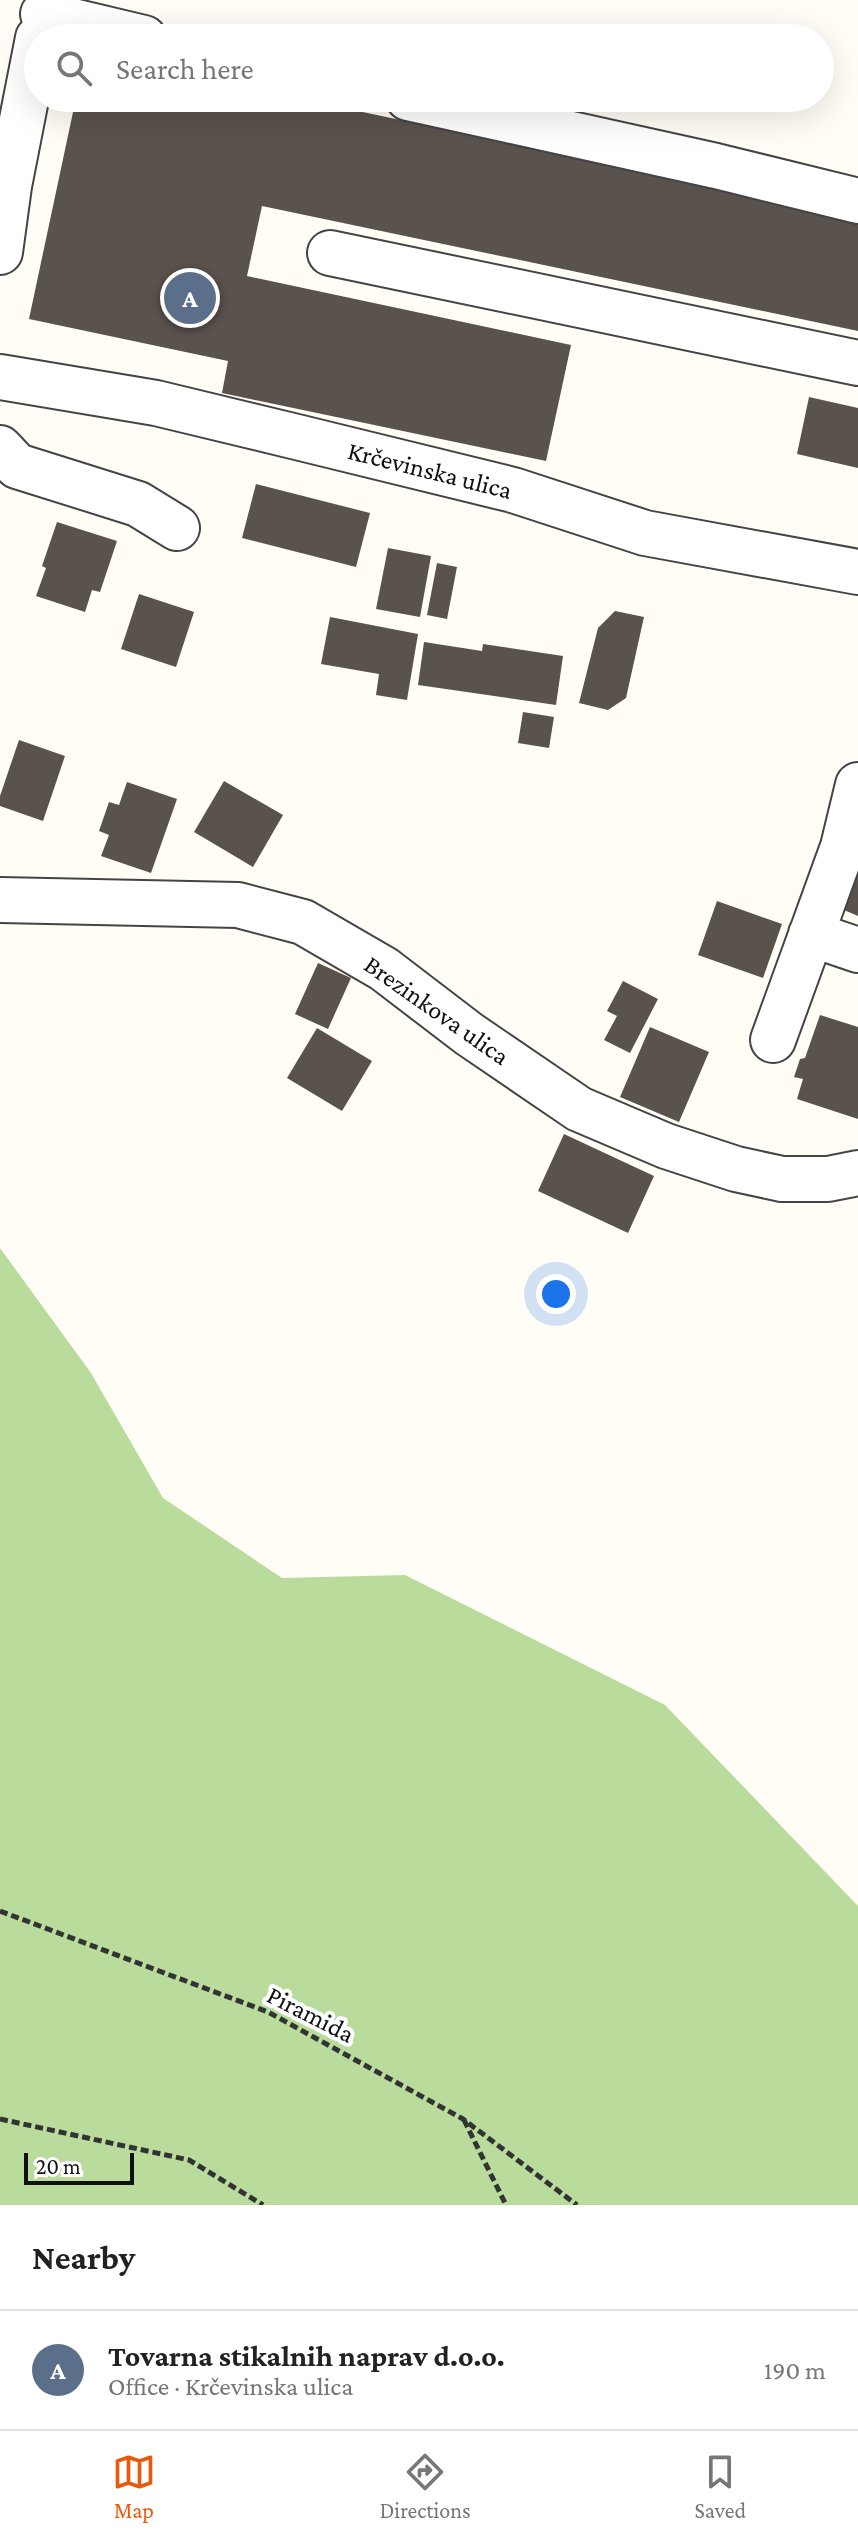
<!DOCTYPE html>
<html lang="en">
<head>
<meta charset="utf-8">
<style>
	:root { --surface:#fff; --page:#f6f6f6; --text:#222; --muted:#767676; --line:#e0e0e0; --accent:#ea580c }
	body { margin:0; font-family:"Crimson Pro",serif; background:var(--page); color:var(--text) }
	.scale { position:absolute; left:24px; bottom:20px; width:110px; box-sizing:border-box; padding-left:8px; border:4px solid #111; border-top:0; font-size:22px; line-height:28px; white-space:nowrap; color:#111; -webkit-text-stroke:6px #fff; paint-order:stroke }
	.you { position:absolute; left:556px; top:1294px; width:28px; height:28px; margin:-20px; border:6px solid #fff; border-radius:50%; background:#1a73e8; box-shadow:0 0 0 12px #1a73e833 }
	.badge { display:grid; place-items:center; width:52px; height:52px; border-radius:50%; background:var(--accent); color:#fff; font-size:26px; font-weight:700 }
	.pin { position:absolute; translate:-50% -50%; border:4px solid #fff; box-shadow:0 2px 8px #0006 }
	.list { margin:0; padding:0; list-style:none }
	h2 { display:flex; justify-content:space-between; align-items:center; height:104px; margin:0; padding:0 32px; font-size:34px }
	h2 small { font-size:26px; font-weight:400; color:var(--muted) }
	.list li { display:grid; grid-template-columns:52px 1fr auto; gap:24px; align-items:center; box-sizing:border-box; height:120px; padding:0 32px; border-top:2px solid var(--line) }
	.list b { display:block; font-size:30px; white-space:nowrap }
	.list p { margin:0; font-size:26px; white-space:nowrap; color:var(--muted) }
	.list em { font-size:26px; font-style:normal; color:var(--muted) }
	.icon { flex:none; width:44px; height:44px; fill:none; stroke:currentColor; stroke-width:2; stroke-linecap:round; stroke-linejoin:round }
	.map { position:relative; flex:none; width:858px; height:2205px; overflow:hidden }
	.search { position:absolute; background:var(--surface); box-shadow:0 8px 32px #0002; left:24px; right:24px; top:24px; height:88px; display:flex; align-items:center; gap:20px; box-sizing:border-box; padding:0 28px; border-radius:44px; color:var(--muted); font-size:30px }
	.sheet { height:224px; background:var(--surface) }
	nav { display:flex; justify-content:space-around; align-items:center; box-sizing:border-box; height:112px; border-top:2px solid var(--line); background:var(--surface); font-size:22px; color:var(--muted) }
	nav a { display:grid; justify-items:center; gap:4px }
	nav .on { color:var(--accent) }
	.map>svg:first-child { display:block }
	.forest { fill:#b9dc9c }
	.building { fill:#5a524d }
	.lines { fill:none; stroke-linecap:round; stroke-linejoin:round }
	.minor-casing { stroke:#444; stroke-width:48 }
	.path { stroke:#333; stroke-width:5; stroke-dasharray:8 4; stroke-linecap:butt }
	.minor { stroke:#fff; stroke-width:44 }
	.labels { text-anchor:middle; stroke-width:8; stroke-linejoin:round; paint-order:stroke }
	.street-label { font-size:26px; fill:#111; stroke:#fff }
</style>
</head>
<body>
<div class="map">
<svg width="858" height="2205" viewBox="0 0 858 2205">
	<rect width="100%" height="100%" fill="#fffdf5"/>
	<path class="forest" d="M0,1248L91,1373L163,1498L282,1578L405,1575L665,1705L858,1906V2205H0Z"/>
	<path class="building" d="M76,98H296L858,216V331L262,206L247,276L571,345L546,461L222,393L228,361L29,319Z
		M809,397L858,408V468L797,454Z
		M256,484L370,513L356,567L242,538Z
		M57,522L117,541L100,592L92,590L85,612L36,596L46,568L42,566Z
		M388,548L431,556L420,617L376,609Z
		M437,563L457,567L447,619L427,615Z
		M139,594L194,612L176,667L121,649Z
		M615,611L644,617L626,698L608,710L579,703L598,628Z
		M330,617L418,634L407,700L376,695L379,674L321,664Z
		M424,642L482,651L483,644L563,656L556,705L418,685Z
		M523,712L554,717L549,748L518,743Z
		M19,740L65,756L43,821L0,806V796Z
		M224,781L283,815L253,867L194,832Z
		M127,782L177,799L151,873L101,856L109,835L99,831L109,802L119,805Z
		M858,873V916L844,910Z
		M717,901L782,924L763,978L698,955Z
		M318,963L351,978L328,1029L295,1014Z
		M623,981L658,999L630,1053L604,1040L617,1016L607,1011Z
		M820,1015L858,1027V1119L797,1099L803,1079L794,1077L800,1059L805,1058Z
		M650,1027L709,1052L679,1122L620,1097Z
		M317,1028L372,1061L342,1111L287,1078Z
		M564,1134L654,1176L628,1233L538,1191Z"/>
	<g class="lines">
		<g class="minor-casing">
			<path id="minor" d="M43,14L144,38
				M408,98L716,166L858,201
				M0,252L9,186L38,38
				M330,253L858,363
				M0,377L156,403L301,438L513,490L645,533L858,572
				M0,448L17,466L138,504L177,528
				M0,900L238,905L303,922L384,969L469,1034L579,1109L666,1146L736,1169L782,1179H828L858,1173
				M811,934L858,950
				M773,1040L843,847L858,785"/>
		</g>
		<path class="path" d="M0,1911L268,2012L463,2119L577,2205
			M0,2119L189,2160L263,2205
			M464,2120L506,2205"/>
		<use href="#minor" class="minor"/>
	</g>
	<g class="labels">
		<g class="street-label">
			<text transform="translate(430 470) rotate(14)" y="9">Krčevinska ulica</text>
			<text transform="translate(437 1010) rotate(35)" y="9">Brezinkova ulica</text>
			<text transform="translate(311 2014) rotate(27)" y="9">Piramida</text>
		</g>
	</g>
</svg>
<div class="scale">20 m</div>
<div class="you"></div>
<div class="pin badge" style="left:190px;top:298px;background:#5c6f8a">A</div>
<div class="search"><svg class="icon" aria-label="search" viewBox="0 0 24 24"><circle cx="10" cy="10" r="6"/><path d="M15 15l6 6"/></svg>Search here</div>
</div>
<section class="sheet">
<h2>Nearby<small></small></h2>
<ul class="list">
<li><span class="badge" style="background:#5c6f8a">A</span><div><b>Tovarna stikalnih naprav d.o.o.</b><p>Office · Krčevinska ulica</p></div><em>190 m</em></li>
</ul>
</section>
<nav>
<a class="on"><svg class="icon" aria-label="map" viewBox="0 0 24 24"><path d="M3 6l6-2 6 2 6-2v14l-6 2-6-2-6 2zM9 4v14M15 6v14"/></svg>Map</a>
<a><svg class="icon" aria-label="directions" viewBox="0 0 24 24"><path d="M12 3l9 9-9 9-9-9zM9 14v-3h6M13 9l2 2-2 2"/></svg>Directions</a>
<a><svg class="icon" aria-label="saved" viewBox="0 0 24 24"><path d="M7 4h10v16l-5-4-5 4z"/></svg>Saved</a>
</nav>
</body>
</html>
